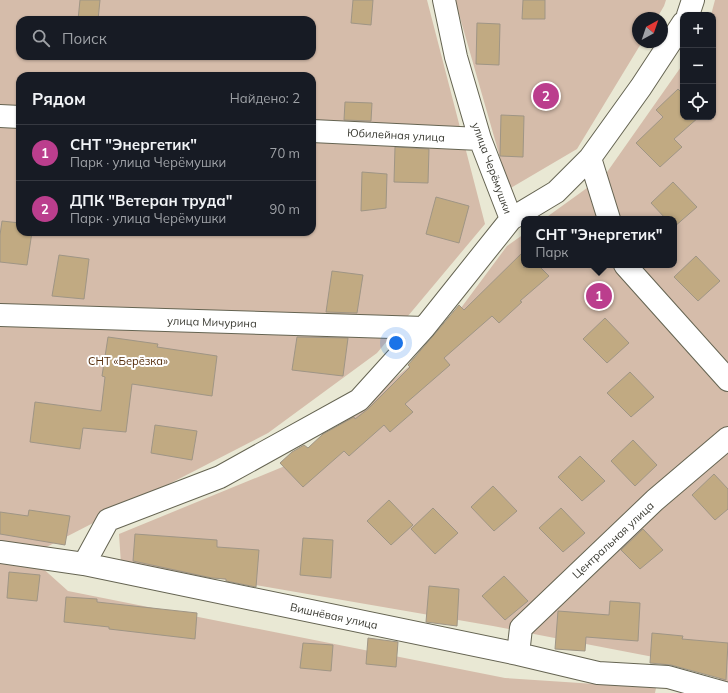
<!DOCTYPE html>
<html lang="ru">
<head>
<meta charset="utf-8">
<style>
	:root { --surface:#171b24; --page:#20242c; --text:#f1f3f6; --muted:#9ea1a6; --line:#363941; --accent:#bb3e8d }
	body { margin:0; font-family:Mulish,sans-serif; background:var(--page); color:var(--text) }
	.controls { position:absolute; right:12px; top:12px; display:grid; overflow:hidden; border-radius:8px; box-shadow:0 1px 3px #0004 }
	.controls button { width:36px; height:36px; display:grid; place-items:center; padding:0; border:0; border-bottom:1px solid var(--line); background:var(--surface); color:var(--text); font:20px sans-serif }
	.compass { position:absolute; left:632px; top:12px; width:36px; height:36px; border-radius:50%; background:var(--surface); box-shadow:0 1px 3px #0004; rotate:40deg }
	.you { position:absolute; left:396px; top:343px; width:14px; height:14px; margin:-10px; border:3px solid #fff; border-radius:50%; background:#1a73e8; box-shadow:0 0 0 6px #1a73e833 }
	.badge { display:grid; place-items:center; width:26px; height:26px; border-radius:50%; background:var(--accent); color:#fff; font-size:13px; font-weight:700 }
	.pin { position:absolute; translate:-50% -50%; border:2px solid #fff; box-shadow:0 1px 4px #0006 }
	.popup { position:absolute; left:521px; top:216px; width:156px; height:52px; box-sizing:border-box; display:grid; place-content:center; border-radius:8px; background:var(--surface); filter:drop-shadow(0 1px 3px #0005); font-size:13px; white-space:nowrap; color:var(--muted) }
	.popup b { font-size:15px; color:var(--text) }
	.popup::after { content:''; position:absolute; left:50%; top:100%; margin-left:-8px; border:8px solid transparent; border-top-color:var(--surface) }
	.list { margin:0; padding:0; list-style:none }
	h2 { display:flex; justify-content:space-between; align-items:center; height:52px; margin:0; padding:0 16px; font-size:17px }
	h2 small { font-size:13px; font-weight:400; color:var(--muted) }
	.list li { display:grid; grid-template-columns:26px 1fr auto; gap:12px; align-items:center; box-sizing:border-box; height:56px; padding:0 16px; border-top:1px solid var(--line) }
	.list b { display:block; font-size:15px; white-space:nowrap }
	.list p { margin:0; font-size:13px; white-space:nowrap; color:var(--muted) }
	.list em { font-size:13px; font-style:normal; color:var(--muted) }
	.icon { flex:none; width:22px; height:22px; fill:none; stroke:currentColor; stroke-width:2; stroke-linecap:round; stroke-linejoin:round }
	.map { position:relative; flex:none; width:728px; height:693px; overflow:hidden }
	.search { position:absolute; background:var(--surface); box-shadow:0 1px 3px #0004; left:16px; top:16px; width:300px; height:44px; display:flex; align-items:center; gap:10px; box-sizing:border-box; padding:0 14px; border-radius:12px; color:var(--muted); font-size:15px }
	.panel { position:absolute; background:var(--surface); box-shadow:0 1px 3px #0004; left:16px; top:72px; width:300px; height:164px; border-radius:12px }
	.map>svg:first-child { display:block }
	.green { fill:#d5bcaa; fill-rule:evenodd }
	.building { fill:#c1aa82; stroke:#9f9585 }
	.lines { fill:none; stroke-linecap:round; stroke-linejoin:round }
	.minor-casing { stroke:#656452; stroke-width:24 }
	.minor { stroke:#fff; stroke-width:22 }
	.labels { text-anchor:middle; stroke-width:4; stroke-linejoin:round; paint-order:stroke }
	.street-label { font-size:11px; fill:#3a3a32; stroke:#fff }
	.park-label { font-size:11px; fill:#542d0c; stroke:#fff }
</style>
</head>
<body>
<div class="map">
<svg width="728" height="693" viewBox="0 0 728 693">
	<rect width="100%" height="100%" fill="#e9e8d4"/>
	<path class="green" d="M0,0H427L485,224L377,353L268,433L29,556L68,591L505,678L656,688L655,693H0ZM20,20H312V56H20ZM20,76H312V232H20Z
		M455,0H666L664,6L657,18H638V42H642L577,149L509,189Z
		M715,0H728V693H715L721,670L493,626L215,578L184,576L121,564L119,534L297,461L432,347L507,246L524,234V265H674V219H544L605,175L683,64V117H713V15H711Z"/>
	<path class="building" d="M80,0H100L98,20H78Z
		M353,0H373L371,25L351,23Z
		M523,0H545V19H522Z
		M477,23L500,24L499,65L476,64Z
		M678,89L683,94V117H699L674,139L682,147L660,167L636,143L663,117L656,110Z
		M345,102L372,103L371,121L344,120Z
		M501,115L524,116L523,157L500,156Z
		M395,147L429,149L428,183L394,182Z
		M362,172L387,174L386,208L361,211Z
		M673,182L697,207L674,227V219H666L651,203Z
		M436,197L469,206L459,243L426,234Z
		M2,221L20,223V232H32L27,265L0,262V235Z
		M524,251V268L527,265H538L549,276L520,301L522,302L499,323L492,316L444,358L450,365L405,404L413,412L390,432L384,425L349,456L344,451L303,487L280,463L292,452L304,445L308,448L323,434L354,417L355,419L368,409L410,367L408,365L433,336L459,305L464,310Z
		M59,255L89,259L84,299L52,296Z
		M696,256L720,281L698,301L674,277Z
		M332,271L363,275L357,313L326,312Z
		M605,318L629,343L607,363L583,339Z
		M108,337L158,344L157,347L217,356L212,396L132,384L126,432L83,428L80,449L30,442L35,402L101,411L105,377L102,376Z
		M297,337L348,338L343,376L292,370Z
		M630,372L654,397L631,417L607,393Z
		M155,425L197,431L192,460L151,453Z
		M633,440L657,465L635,486L611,461Z
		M580,456L605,481L582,501L558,477Z
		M714,474L728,489V509L715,520L692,495Z
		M493,486L517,511L494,531L471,507Z
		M389,500L413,525L391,545L367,521Z
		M433,508L458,533L435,554L411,529Z
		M561,508L585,533L563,552L539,528Z
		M29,510L70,516L65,545L0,534V512L28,516Z
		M643,529L663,550L640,569L621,550Z
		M135,534L217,540V547L259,550L256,587L226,581V579L212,578L133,561Z
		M303,538L333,540L331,578L300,575Z
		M9,572L40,575L37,601L7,598Z
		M504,576L528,601L505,620L482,596Z
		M429,586L459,589L457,626L426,622Z
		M66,597L97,599V602L197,613L195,639L109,629V627L64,622Z
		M610,601L640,603L638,641L586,637L585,651L555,649L558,611L609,615Z
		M652,633L683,636L682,639L728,643L726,680L671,665L650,663Z
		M368,638L398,642L396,667L366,664Z
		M303,643L333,645L331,671L300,668Z"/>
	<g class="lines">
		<g class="minor-casing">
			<path id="minor" d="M444,0L456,57L480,139L511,219L556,192L590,158L641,87L683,23
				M688,15L693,0
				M0,116L20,117
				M312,131L480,139
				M590,158L609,219
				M625,265L728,380
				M0,315L424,328
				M0,552L84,564L518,654L598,673L668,677L725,693
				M84,564L108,520L220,477L359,400L424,328L511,219
				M518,654L521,628L655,500L728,438"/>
		</g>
		<use href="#minor" class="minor"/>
	</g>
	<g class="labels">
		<g class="street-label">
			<text transform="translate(396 135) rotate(3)" y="4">Юбилейная улица</text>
			<text transform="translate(492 168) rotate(70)" y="4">улица Черёмушки</text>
			<text transform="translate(212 322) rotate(2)" y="4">улица Мичурина</text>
			<text transform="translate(613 540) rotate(-43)" y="4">Центральная улица</text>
			<text transform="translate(334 616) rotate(12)" y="4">Вишнёвая улица</text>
		</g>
		<g class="park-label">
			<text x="128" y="365">СНТ «Берёзка»</text>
		</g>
	</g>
</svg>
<div class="controls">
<button>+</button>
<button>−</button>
<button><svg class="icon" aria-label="locate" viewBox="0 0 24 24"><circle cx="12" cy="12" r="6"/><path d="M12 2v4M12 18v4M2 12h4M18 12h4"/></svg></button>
</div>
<svg class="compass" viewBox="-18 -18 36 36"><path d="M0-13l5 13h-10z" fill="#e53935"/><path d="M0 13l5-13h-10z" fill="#9ea1a6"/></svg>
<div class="you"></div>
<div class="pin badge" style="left:599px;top:296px">1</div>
<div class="popup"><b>СНТ &quot;Энергетик&quot;</b>Парк</div>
<div class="pin badge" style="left:546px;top:96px">2</div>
<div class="search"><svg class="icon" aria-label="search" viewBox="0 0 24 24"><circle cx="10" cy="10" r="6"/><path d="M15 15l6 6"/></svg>Поиск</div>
<section class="panel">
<h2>Рядом<small>Найдено: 2</small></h2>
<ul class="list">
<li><span class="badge">1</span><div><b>СНТ &quot;Энергетик&quot;</b><p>Парк · улица Черёмушки</p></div><em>70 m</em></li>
<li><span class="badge">2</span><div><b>ДПК &quot;Ветеран труда&quot;</b><p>Парк · улица Черёмушки</p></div><em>90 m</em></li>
</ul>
</section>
</div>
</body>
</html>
